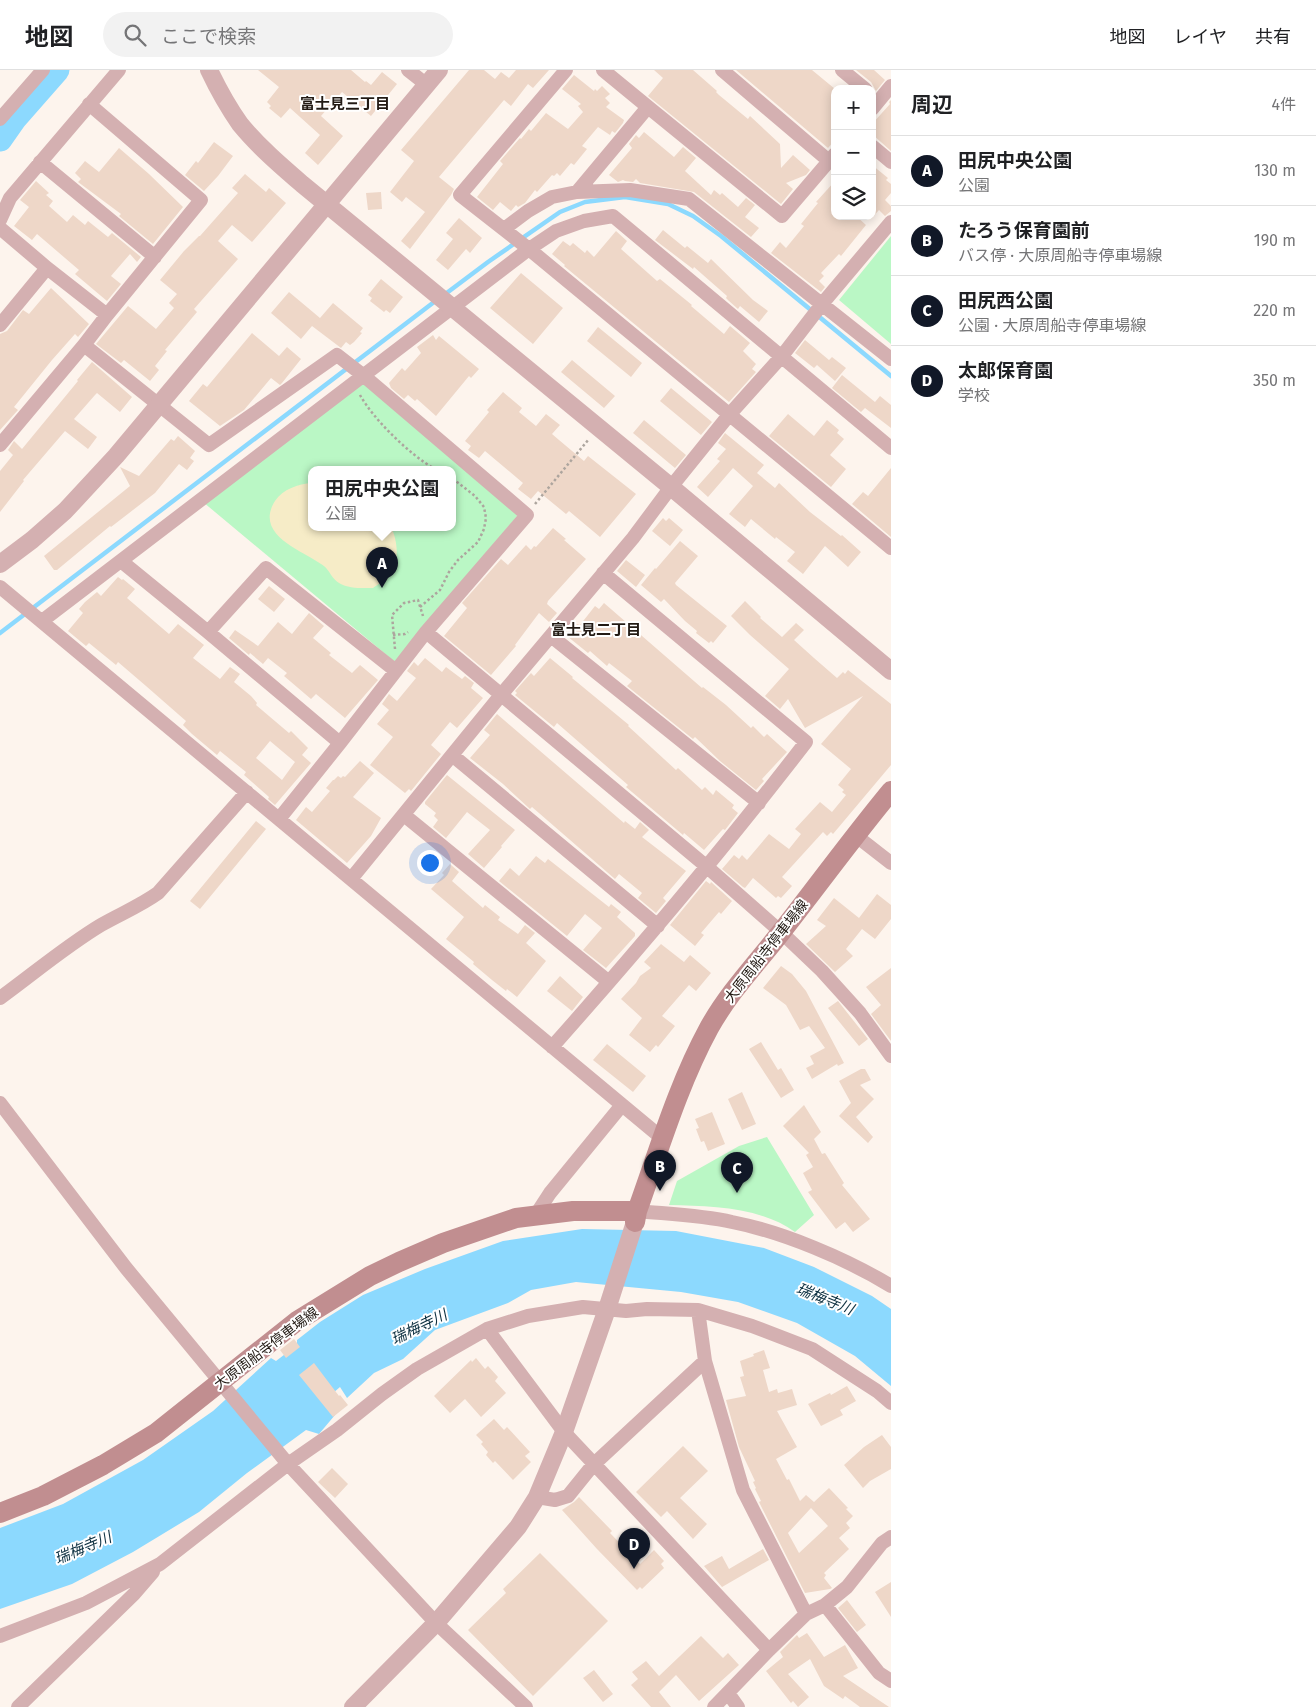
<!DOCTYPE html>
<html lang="ja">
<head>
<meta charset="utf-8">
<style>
	:root { --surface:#fff; --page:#f2f2f2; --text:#202124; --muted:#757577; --line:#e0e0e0; --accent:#111827 }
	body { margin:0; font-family:"Fira Sans","Noto Sans JP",sans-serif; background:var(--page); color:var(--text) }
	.controls { position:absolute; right:15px; top:15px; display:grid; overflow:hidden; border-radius:10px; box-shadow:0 2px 12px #0003 }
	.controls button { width:45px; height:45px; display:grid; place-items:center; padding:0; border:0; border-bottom:1px solid var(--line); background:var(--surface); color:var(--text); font:25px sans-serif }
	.you { position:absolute; left:429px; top:792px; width:18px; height:18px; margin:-12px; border:4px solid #fff; border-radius:50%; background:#1a73e8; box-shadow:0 0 0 8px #1a73e833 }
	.badge { display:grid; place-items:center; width:32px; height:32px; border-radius:50%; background:var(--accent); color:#fff; font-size:16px; font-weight:700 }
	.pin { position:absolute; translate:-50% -41px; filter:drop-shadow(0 1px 2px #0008) }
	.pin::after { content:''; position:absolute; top:26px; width:18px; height:15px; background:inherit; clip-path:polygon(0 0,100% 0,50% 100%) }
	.popup { position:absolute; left:308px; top:396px; width:148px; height:65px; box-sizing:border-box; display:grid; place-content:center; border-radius:10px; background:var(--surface); filter:drop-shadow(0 1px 4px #0005); font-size:16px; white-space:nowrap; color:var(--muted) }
	.popup b { font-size:19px; color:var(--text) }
	.popup::after { content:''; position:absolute; left:50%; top:100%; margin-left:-10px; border:10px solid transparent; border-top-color:var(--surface) }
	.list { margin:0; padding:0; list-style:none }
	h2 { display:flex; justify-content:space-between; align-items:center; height:65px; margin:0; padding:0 20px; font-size:21px }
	h2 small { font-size:16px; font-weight:400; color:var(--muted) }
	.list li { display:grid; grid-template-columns:32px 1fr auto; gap:15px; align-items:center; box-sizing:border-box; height:70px; padding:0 20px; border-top:1px solid var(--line) }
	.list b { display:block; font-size:19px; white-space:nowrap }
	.list p { margin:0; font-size:16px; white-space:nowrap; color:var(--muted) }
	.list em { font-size:16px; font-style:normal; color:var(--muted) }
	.icon { flex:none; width:28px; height:28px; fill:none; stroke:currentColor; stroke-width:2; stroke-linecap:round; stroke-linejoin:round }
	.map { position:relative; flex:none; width:891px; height:1637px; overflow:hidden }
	header { display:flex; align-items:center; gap:30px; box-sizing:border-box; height:70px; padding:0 25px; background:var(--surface); border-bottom:1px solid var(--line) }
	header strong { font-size:24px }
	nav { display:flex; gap:28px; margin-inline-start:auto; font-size:18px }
	.search { width:350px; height:45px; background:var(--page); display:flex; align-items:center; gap:12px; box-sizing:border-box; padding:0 18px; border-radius:28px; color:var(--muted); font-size:19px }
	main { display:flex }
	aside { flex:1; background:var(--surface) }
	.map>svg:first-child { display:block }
	.green { fill:#baf7c5; fill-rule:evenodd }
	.sand { fill:#f6ecc7 }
	.water { fill:#8cd9fe }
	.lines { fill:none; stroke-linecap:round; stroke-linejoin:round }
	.stream { stroke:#8cd9fe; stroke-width:4.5 }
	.river { stroke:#8cd9fe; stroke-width:25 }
	.building { fill:#eed7c8; fill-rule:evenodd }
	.path { stroke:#ada59e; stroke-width:2.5; stroke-dasharray:2.5 2.5; stroke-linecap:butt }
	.minor { stroke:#d4b0b1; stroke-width:14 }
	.tertiary { stroke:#d4b0b1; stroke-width:18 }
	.secondary { stroke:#c18e90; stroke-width:20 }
	.labels { text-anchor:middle; stroke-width:4; stroke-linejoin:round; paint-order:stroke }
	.street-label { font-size:14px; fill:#221a14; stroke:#fff }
	.neighbourhood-label { font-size:15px; font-weight:bold; fill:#221a14; stroke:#fff }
	.water-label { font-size:15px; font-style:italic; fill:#0f3242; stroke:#fff }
</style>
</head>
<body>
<header>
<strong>地図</strong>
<div class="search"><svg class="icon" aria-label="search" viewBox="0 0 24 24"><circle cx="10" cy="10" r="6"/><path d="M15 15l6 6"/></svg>ここで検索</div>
<nav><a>地図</a><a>レイヤ</a><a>共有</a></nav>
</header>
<main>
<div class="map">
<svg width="891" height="1637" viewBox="0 0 891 1637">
	<rect width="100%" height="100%" fill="#fdf4ed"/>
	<path class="green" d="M891,166V274L839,230Z
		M360,310L518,445L395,592L203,432ZM312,399H452V457H312Z
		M767,1067L814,1145L795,1162C761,1137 711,1136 669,1135L677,1111L739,1076Z"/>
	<path class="sand" d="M312,413V457H391C398,471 400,493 389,506C385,511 378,514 373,518C362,518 349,519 339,513C332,509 330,501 324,496C305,481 253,466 275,431C283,419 298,414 312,413Z"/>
	<path class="water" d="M582,1159L676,1161L764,1178L814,1197L872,1226L891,1239V1316L855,1286L797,1253L738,1232L681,1222L576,1212L531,1220L508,1233L435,1260L403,1289L374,1303L347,1328L340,1317L325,1330L335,1345L319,1364L306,1360L247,1403L199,1442L133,1482L72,1514L0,1539V1458L63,1434L143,1390L213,1341L271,1288L276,1291L297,1275V1270L320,1252L363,1225L425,1199L503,1171Z"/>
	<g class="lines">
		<path class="stream" d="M444,225L488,192L560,142L585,132L625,127L668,134L693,146L721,166L891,306
			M0,563L438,229"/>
		<path class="river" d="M0,69L14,49L57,0"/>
	</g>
	<path class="building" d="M258,0H351L365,12L366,11L371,15L382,2L397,14L371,46L342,22L321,46L343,66L318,95L305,83L320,65L290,38L281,48L269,38L271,36L267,32L279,17Z
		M469,0H484L495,9L501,2L509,8L516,0H549L533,18L528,14L511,36L504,30L439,107L454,119L451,125L410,179L401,171L425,142L406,127L402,132L390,122L414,91L401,80Z
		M654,0H693L717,21L716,22L719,25L748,49L750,46L780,74L781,98L793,85L810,100L806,105L786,113L793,119L781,134L648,26L663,8Z
		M736,0H812L835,19V70L828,78Z
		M856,0H874L885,10L876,21L871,12Z
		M574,5L594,21L595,19L597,21L602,16L610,24L605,28L610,33L606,37L624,50L623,53L615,63L612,61L610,65L598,57L582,76L587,79L574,95L571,93L560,106L557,103L554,106L552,105L537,122L535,120L525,133L518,137L516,135L511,141L500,132L493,140L477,127L503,94L500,91L520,68L521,69L529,59L531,61L546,43L568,59L583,42L578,36L581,34L562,19Z
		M891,30V81L872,64V54L890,34L889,32Z
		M644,62L674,87L683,77L696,88L685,101L711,125L714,120L720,125L722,123L738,137L746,128L755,135L745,147L759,158L751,167L694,122L640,113L636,109L633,112L625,111L623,110L618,112L609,105L632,78L629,74L636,65L639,68Z
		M214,72L233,86L218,106L204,121L185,105L196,91L198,93Z
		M119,78L149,104L183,137L153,174L119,146L121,144L78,112L81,109L75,103L85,91L99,102Z
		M872,95L888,108L886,110L891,114V123L885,130L891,136V141L885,146L879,140L872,148Z
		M245,104L266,122L269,118L286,133L252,172L232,155L218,171L238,189L194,239L197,242L165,280L167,281L155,296L159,300L150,311L124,290L121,293L96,274L128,236L156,259L174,238L169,233L177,224L160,210L184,181L199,166H200L238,123L232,118Z
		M36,111L49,123L46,125L53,131L49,136L67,152L73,145L85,155L88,151L108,167L112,163L141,187L137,192L130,184L111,206L121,214L107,231L75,204L79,200L37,164L32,170L14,156L29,137L20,130Z
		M835,111V146H856L866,155L841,186L839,184L821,203L824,206L819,211L825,217L821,222L771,183L780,172L786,178L804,156L801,154L818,133L816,132Z
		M381,122L382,139L368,140L366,123Z
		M459,148L482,168L470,183L466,179L448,200L436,190L453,169L446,163Z
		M663,160L685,178L687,176L708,193L711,189L753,230L768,241L759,252L740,236L738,239L729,231L726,228L727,226L694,197L693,199L655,170Z
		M616,161L627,171L621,179L657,211L660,209L692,235L691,236L724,264L730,256L750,273L743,281L756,294L752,299L756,302L729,332L564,196L565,195L552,184L563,171L570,176L573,173L585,183L587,180L594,187Z
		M521,203L563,238L533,274L490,238Z
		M381,209L403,227L390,243L386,240L384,242L370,231L372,228L368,225Z
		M51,218L89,254L78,267L75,264L52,290L14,337L18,340L0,360V264L7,261L23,240L29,244Z
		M289,222L320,248L333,233L363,258L360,262L362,263L354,272L350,275L346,272L341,278L312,256L301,269L271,243Z
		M598,257L642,293L631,307L587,271Z
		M252,263L279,286L287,277L301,289L282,313L280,315L271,308L244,340L220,356L189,331L203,314L207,317Z
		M433,265L436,270L439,266L479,299L471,308L469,306L436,346L417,329L415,331L408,325L404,329L391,318L389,313L402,298L405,301L421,283L417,277Z
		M805,270L829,290L832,287L846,298L835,311L817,295L814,298L795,283Z
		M572,290L615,326L604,338L561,302Z
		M92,292L132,327L120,342L97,323L95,325L74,349L97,367L88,379L65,361L23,410L24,411L0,442V401L13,385L8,380L14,371L22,379L78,311L77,310Z
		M842,305L875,332L880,326L891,335V358L865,338L861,342L832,318Z
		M671,318L712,352L701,365L660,331Z
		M503,322L522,338L519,342L536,356L546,344L560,355L552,364L559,370L584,391L588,386L636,424L600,467L569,441L566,444L538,421L531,429L518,419L523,413L485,381L479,388L468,380L471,376L465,371L489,342L487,340Z
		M788,344L814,366L827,350L839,360L837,363L844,369L830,385L846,399L831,417L769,366Z
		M644,350L686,385L675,398L633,363Z
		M725,363L764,395L757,403L775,418L779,413L810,442L841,466L842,465L861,482L848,497L825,476L803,504L787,491L795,482L776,467L775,469L751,449L745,457L729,444L753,416L733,398L708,427L697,417L720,391L717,389L726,379L718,373Z
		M178,366L195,381L190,388L194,391L187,400L179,394L155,423L111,457L110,456L57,500H54L44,486L130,416L120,397L139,406L171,369L174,371Z
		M891,398V467L852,434L863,422L868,426Z
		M663,448L666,451L669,448L683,460L670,476L652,461Z
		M553,458L566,469L564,470L586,489L548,531L547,534L557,543L549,552L539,543L515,575L516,576L491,605L444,566L467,538L462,533L501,489L508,495L526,475L531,480L534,476L536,477Z
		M680,471L698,486L675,513L676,515L727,556L713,573L711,571L709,573L696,563L697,561L685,551L664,529L661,532L641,515L655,498L656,499Z
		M626,490L645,505L636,517L617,501Z
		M118,507L122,510L123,509L135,519L127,528L169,564L178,554L204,575L193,588L220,609L230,597L240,604L234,612L251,626L257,633L256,635L289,663L291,661L308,678L302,685L311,693L275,735L268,729L269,727L244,705L246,702L220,681L217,685L192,664L183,655L186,651L146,616L118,592L116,595L89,573L86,576L68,561L83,543L79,539L85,532L97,522L101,526ZM270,671L295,692L282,710L256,688Z
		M269,516L285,529L274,542L258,529Z
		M745,531L761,547L760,548L782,567L796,553L804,560L794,570L814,588L837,608L843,602L845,604L848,600L891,634V695L833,764L831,762L827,766L823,762L782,807L792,816L781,828L778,826L776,828L753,808L745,818L743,817L722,799L734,785L739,789L742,785L747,790L769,764L789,779L801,764L795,759L820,732L832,742L846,725L842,722L844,720L838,715L851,699L821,674L863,626L805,658L788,629L780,639L765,626L789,599L750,565L731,546Z
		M604,533L702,618L703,617L726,635L751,658L753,656L764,667L767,664L787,682L762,709L764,711L756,720L720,691L695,667L693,669L627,616L632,611L609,593L607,596L590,581L588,583L567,566L577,554L580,555L595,536L599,539Z
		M309,543L324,556L313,568L331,583L329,585L352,603L360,595L378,610L345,648L316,624L311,629L284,606L287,603L268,588L263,594L250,583L249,585L229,568L235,560L258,576L278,552L292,564Z
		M425,588L442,602L446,597L462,609L465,606L474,613L471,618L483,628L457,658L450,652L431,675L441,684L411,721L409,719L405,723L370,695L393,667L377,654L389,640L382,634L389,624L397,631L416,608L407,601L414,592L418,596Z
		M550,588L573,607L572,608L629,655L628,656L676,700L678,698L702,720L705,717L713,725L716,720L734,735L732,738L738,743L725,760L723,759L721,761L704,780L684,763L683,765L651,738L626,717L628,715L557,653L554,657L515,625L517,623L515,621L531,603L534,606Z
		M497,644L624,753L625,751L635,759L640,752L649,760L642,767L686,801L663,828L666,831L656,843L638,828L642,823L619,804L615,809L532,737L530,739L503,714L470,688L490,665L484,660Z
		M360,691L374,703L353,727L381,748L371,766L347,793L296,750L306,737L312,742L330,721L326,718L333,710H334L338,706L341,708L343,706L345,707Z
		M447,705L515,760L501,776L502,777L484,798L468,784L490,760L467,742L446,768L433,757L438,750L434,746L436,743L425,734V732Z
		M256,751L266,759L200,839L190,831Z
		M536,786L545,793L548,789L609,837L611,834L621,842L617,847L635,863V866L606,898L583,880L602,858L585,844L567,866L499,811L510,798L519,806Z
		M450,794L459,802L452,811L483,838L485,835L500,847L498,850L518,864L525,855L535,863L526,873L546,891L517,927L507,919L506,921L492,910L473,894L474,892L446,869L464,847L431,819L444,805L442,803Z
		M706,811L710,814L711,812L732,831L721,844L719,842L701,863L704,865L695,876L670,855Z
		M877,824L891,835V849L875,869L862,859L846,879L853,886L835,902L806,874L826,856L817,850L834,828L859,848Z
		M661,874L684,892L690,885L711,903L696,921L689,915L662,946L675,956L658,977L656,975L650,982L629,965L642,948L621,929L636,913L640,906L651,898L644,892Z
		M781,896L792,904L806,921L844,993L838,996L837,994L812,1009L806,998L814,994L810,986L825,978L809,956L800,960L786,935L763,918Z
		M891,898V971L871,944L881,935L866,917Z
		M560,906L583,927L572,941L547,921Z
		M838,931L868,969L859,976L828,938Z
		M761,972L778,1000L781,998L794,1020L781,1028L749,979Z
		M607,974L646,1006L633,1022L593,990Z
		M861,999H865L871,1010L860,1015L874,1029L856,1047L873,1067L868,1073L839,1046L851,1033L839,1011Z
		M742,1022L756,1054L742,1060L728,1029Z
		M804,1035L821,1062L814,1069L822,1084L825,1083L844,1113L842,1115L870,1149L853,1162L845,1152L836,1159L808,1122L812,1120L803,1103L813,1097L806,1085L809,1083L783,1056Z
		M712,1042L725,1074L708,1081L704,1071L701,1072L696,1059L699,1058L695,1049Z
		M294,1269L300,1277L286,1288L280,1280Z
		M764,1280L770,1298L763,1300L769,1322L777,1319L778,1323L792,1319L797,1335L777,1341L797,1377L776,1389L787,1410L789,1409L800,1431L806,1425L814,1432L829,1418L848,1438L846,1439L853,1446L846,1453L850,1458L839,1468L849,1479L824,1503L826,1505L824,1508L832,1518L830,1519L805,1523L759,1432L761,1431L755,1419L756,1418L753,1412L755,1411L739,1377L726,1330L746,1326L740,1307L744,1306L740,1291L754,1286L753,1284ZM811,1438L828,1456L799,1483L788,1463Z
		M476,1288L485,1299L488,1296L498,1307L495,1311L506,1323L481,1347L465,1329L450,1343L434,1326L471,1290L472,1292Z
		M314,1293L339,1326L340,1325L348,1335L333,1347L299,1305Z
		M847,1316L856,1331L840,1340L843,1345L821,1356L808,1334L830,1323L831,1325Z
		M494,1349L504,1360L507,1357L530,1382L525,1386L531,1392L513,1410L495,1391L493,1393L486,1385L488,1382L481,1374L483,1372L476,1365Z
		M882,1365L891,1377V1399L870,1411L863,1418L844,1395L864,1377Z
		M683,1376L708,1401L680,1428L707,1454L693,1469L667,1441L661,1447L636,1422Z
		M332,1398L348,1414L335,1428L318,1412Z
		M579,1427L612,1461L610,1463L640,1494L654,1480L664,1491L661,1494L664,1498L642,1519L640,1517L637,1520L597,1479L562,1440L574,1432Z
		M763,1479L769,1490L722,1517L704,1496L722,1486L729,1499Z
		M540,1483L608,1551L533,1626L468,1560L506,1523L503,1519Z
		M891,1512V1547L875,1522Z
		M847,1530L866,1555L857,1562L838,1538Z
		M807,1563L824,1587L845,1575L858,1598L843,1606L889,1637H860L845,1626L843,1629L824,1616L810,1589L788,1604L809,1627L798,1637L793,1631L791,1633L766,1601L783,1587L780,1582L797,1565L799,1568Z
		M701,1566L723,1588L728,1583L739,1595L699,1631L676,1605L659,1622L671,1637H651L631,1615L638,1609L632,1602L646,1591L659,1606Z
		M594,1600L613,1624L603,1632L583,1608Z"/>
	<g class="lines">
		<path class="path" d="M360,325C374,350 410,385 435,399
			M535,434L589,369
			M420,537L440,520L449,502L458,490L478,472L484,459L486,448L484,437L475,426L452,408
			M393,565L405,564L408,562
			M395,579L392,545L404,533L418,530L423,546"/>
		<path class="minor" d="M408,0L427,15
			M566,0L460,125L529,179L891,478
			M722,0L829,91
			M842,0L865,19
			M89,34L201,130L107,245L84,275L209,375L337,285L364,306L527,445L426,562L340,673L279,749
			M648,37L782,146L835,84
			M872,39L891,16
			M0,49L43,0
			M872,76L891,92
			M40,92L155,187
			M577,122L648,37L603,0
			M0,150L10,128L119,0
			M0,158L47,198L107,245
			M504,159L528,141L552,127L577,122L630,120L689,129L891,289
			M0,255L47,198
			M0,375L84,275
			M121,491L208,562L340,673
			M0,517L663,1069
			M42,551L529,179L556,161L584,151L613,146L891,378
			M208,562L266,498L396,601
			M426,562L706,796L781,862L822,901L860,943L891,986
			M551,566L759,733
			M452,685L658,856
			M404,745L609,912
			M855,765L891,793
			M351,809L501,625L633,468L671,417L729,345L782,286L822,234L891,152
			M0,928C33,904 66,876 101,855C120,844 140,836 158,823L247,722
			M552,977C640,878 725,777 806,672L603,503
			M0,1033L126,1198L288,1394L436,1553L526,1637
			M637,1141C668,1144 701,1145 732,1152C783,1162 847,1189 891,1216
			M535,1146L550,1123L622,1035
			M487,1259L564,1362L769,1580L714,1637
			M705,1291L743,1420L806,1544
			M537,1427L555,1430L568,1426L593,1395L705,1291L698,1240
			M825,1535L847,1517L882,1473L891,1467
			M0,1566L86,1533L160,1494L288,1394L337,1360L382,1324L417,1299L487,1259L528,1246L583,1237L626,1241L647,1239L698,1240L752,1256L812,1279L877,1321L891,1333
			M769,1580L806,1544L825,1535L879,1603L891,1611
			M728,1623L738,1637
			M18,1637L134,1524L153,1502"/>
		<path class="tertiary" d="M209,0C218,19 228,37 240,54C258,76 280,95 302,114L671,417L891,601
			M0,494L32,470L65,441L116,386L439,0
			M353,1637L436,1553L518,1457L537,1427L564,1362L607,1239L635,1152"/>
		<path class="secondary" d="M635,1152L637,1141C659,1080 678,1015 709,958C729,922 757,893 782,861C818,815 853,767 891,721
			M0,1443L43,1426L103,1395L156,1363L297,1251L370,1206L399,1192L443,1173L516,1148L573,1141H637"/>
	</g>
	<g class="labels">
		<g class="street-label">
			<text transform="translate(766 881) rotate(-52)" y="5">大原周船寺停車場線</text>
			<text transform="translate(266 1278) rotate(-37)" y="5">大原周船寺停車場線</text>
		</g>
		<g class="neighbourhood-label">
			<text x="345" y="39">富士見三丁目</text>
			<text x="596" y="565">富士見二丁目</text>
		</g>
		<g class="water-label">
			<text transform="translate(825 1229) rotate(22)" y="5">瑞梅寺川</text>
			<text transform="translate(419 1257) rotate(-26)" y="5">瑞梅寺川</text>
			<text transform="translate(83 1478) rotate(-23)" y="5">瑞梅寺川</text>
		</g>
	</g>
</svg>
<div class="controls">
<button>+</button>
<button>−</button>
<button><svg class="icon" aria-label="layers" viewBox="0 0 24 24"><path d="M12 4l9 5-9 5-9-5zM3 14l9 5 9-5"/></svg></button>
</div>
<div class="you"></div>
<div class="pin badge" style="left:382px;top:518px">A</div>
<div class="popup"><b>田尻中央公園</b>公園</div>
<div class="pin badge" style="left:660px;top:1121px">B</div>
<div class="pin badge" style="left:737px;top:1123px">C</div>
<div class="pin badge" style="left:634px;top:1499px">D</div>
</div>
<aside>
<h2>周辺<small>4件</small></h2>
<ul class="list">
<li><span class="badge">A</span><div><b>田尻中央公園</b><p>公園</p></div><em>130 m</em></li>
<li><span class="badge">B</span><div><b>たろう保育園前</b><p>バス停 · 大原周船寺停車場線</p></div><em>190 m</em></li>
<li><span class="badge">C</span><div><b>田尻西公園</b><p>公園 · 大原周船寺停車場線</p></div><em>220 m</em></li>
<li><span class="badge">D</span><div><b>太郎保育園</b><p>学校</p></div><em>350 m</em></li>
</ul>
</aside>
</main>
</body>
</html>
